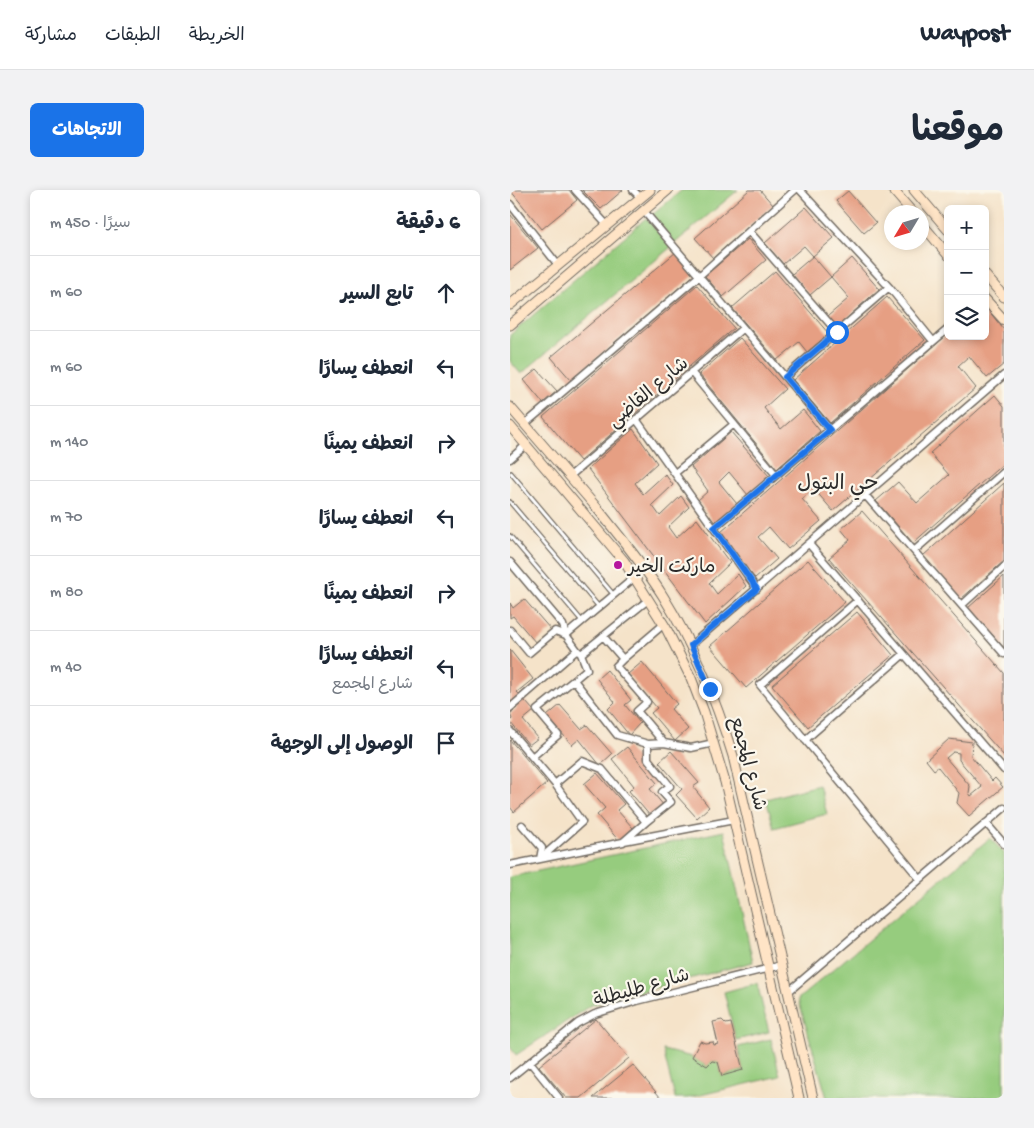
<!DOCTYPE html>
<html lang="ar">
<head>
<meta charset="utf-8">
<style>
	:root { --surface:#fff; --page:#f2f2f3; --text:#1f2937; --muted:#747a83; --line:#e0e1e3; --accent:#1a73e8 }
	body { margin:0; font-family:"Gochi Hand","Playpen Sans Arabic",sans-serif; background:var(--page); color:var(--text); direction:rtl }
	.controls { position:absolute; right:15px; top:15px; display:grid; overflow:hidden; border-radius:8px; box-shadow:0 2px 8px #0003 }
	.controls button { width:45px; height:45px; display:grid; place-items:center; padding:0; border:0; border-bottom:1px solid var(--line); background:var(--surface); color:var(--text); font:25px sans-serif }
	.compass { position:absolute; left:374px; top:15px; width:45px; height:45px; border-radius:50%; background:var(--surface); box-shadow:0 2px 8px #0003; rotate:232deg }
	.stop { position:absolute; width:15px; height:15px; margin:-11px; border:4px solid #1a73e8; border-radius:50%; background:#fff }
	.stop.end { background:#1a73e8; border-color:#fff; box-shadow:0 1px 5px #0008 }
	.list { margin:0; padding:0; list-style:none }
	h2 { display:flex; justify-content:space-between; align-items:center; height:65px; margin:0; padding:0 20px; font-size:21px }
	h2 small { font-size:16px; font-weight:400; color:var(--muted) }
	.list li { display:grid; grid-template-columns:32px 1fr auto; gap:15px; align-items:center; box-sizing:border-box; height:75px; padding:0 20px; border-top:1px solid var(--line) }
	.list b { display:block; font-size:19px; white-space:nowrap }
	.list p { margin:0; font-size:16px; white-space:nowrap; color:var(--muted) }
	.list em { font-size:16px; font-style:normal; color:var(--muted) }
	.icon { flex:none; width:28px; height:28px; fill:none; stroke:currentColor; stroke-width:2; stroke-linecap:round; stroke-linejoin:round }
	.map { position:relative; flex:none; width:494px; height:908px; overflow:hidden; direction:ltr; border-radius:8px }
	header { display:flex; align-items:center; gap:30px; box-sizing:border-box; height:70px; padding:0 25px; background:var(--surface); border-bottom:1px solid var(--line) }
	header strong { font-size:24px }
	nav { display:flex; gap:28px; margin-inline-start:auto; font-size:18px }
	.intro { display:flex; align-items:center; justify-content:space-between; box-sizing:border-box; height:120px; padding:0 30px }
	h1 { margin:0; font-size:35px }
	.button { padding:12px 22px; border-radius:8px; background:var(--accent); color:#fff; font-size:18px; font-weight:700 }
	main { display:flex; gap:30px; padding:0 30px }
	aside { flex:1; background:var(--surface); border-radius:8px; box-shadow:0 2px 8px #0003 }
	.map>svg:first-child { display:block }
	.green { fill:#96cc7e; stroke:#607c54 }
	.building { fill:#e69f83; fill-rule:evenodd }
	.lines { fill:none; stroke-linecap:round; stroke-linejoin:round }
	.lane-casing { stroke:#726b62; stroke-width:5.5 }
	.street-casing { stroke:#726b62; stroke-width:9 }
	.secondary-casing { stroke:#726b62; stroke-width:11 }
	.lane { stroke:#fff; stroke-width:3 }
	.street { stroke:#fff; stroke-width:6 }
	.secondary { stroke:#ffe4c6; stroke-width:9 }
	.route { stroke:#1a73e8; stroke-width:6 }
	.poi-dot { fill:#b5179e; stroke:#fbf7ec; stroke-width:2 }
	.labels { text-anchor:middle; stroke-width:4.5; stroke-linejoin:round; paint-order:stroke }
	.street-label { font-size:19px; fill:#2b2b2b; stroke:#fbf7ec }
	.poi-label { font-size:19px; fill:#2b2b2b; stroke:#fbf7ec; text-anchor:start }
	.quarter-label { font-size:21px; fill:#2b2b2b; stroke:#fbf7ec }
</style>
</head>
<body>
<header>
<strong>Waypost</strong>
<nav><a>الخريطة</a><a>الطبقات</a><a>مشاركة</a></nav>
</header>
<div class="intro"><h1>موقعنا</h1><a class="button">الاتجاهات</a></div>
<main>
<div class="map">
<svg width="494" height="908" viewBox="0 0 494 908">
	<rect width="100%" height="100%" fill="#fbf7ec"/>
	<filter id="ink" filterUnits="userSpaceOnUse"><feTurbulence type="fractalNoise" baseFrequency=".02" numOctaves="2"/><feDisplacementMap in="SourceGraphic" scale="10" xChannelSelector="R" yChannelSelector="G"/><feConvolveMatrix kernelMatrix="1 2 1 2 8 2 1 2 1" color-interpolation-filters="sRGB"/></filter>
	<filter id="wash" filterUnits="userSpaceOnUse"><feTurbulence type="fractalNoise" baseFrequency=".0096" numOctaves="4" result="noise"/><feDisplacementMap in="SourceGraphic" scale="20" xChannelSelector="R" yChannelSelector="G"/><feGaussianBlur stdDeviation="1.12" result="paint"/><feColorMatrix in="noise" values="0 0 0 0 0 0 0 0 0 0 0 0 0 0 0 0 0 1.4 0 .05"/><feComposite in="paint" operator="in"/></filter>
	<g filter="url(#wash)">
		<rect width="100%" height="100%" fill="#f5e3c9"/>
		<path class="green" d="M172,0H228L165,53L142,25Z
			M136,28L161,57L11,184L0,171V145Z
			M309,595L317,624L264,638L256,609Z
			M214,641L243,772L81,815L6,865L0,857V687Z
			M480,648L494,663V905L490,908H317L288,809Z
			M247,793L259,842L226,850L214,802Z
			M261,849L270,886L178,908H165L153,860L182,867L197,876L202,871L208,872L212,886L233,880L228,857Z"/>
		<g id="blocks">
			<path class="building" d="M0,0H59L67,10L32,39Z
				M72,0H113L91,19Z
				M239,0H250L263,15L203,68L185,48Z
				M338,1L366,33L354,43L326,11Z
				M296,17L324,48L303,66L294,56L273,74L255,53Z
				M0,24L28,58L0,80Z
				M238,49L256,70L213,107L195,86Z
				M166,62L185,84L61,190L41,167Z
				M303,66L321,87L342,68L369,99L327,137L318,126L339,108L321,87L300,105L282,84Z
				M265,81L319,144L297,162L289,152L267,170L222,118Z
				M187,95L224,138L70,271L33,227Z
				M377,107L415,150L320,233L283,190Z
				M475,116L494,140V174L477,188L459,166L448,176L466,198L323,321L304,299L292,309L311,331L278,359L259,337L248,347L267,369L245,388L226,366L211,342L438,144V146H475Z
				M230,148L275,199L254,218L271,239L293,220L310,241L267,279L189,184Z
				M27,179L47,201L33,213L14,190Z
				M485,205L494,216V273L403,353L366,311L388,292L407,313L439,285L420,263Z
				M123,239L147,273L125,293L133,304L155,284L163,295L142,315L150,326L171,306L179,317L158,337L166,348L187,329L220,373L199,393L207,404L228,384L236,396L195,434L78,279Z
				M221,242L259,286L238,305L219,282L209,292L227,314L204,334L188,310L198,301L181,277Z
				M494,293V371L451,409L413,366Z
				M352,321L494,483V566L319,368L340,350L331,339Z
				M298,370L335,412L236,498L200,456Z
				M494,386V458L458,418Z
				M14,409L41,440L26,453L3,426L0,428V413L3,418Z
				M347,422L383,465L298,537L262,495Z
				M0,460L23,489L7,502L24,521L13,530L28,548L19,555L0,532L2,529L0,524L7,518L0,510Z
				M132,472L167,514L161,519L178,539L165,551L141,523L147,518L118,484Z
				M97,480L121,510L115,515L130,533L119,545L98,519L105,512L87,489Z
				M50,515L71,539L77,535L102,564L90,575L69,549L62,555L37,526Z
				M439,549L462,552L461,566L482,591L485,588L493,597L459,626L447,613L449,603L428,577L424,580L416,570ZM443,562L449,563V570L472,597L461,606L459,603L460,596L436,568Z
				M0,550L37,593L4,622L0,617Z
				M117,557L147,593L140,599L154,616L141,627L119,601L124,596L102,569Z
				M161,561L189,593L183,597L199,617L187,628L166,605L172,599L149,572Z
				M87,583L114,614L107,620L123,638L109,651L87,625L95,618L74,594Z
				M86,829L119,868L71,908H56L29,876Z
				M212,830L216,834L221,833L233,880L212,886L208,872L202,871L197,876L182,867L190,851L195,853L203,852L204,855L208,854L203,832Z
				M123,875L151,908H83L101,893Z"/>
		</g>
	</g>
	<g filter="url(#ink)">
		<use href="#blocks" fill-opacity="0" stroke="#726b62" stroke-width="1"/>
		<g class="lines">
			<g class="lane-casing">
				<path id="lane" d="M1,283L103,404
					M0,312L89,417
					M0,346L72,431"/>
			</g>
			<g class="street-casing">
				<path id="street" d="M65,0L97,35
					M123,0L131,8
					M290,0L379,97L423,151
					M0,14L48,75
					M133,20L320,240
					M239,41L327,142
					M181,182L266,285
					M275,187L379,97
					M126,229L247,399
					M15,234L189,86L285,0
					M0,269L16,255
					M165,283L224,234
					M60,286L233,138
					M356,306L494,464
					M204,338L438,139
					M299,354L494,580
					M404,361L494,282
					M0,372L53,435L56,445L125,387
					M348,410L250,495L410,689
					M452,415L494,377
					M0,440L19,463L45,441L56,445L67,460
					M93,446L113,469L153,435
					M181,455L494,185
					M71,464L77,479L64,490L107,545L138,554L154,553
					M113,469L106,476L137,512L127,521L154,553L181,558L204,553
					M0,518L67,460L71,464L138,410
					M0,541L45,594L72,571L92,579L136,632L113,652L30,669
					M295,550L394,464
					M22,567L48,545L27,520L64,490
					M136,632L161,612L152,602L160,596L138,569V554
					M476,633L494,654
					M114,651L224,630
					M31,668L72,632L45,594
					M0,675L30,669L32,658L12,635
					M278,802L494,618
					M20,872L49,908
					M0,888L68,833L85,824L127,811L272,775"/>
			</g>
			<g class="secondary-casing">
				<path id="secondary" d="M383,0L402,22
					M404,0L438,40
					M412,34L438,65
					M475,85L494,107
					M475,109L494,130
					M0,115L140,0
					M0,135L158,0
					M0,217C29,251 58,284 87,318C110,347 134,375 153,406C184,456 206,510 223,566L303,908
					M0,236L114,371L156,438L181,488L194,522L215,592L289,908"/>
			</g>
			<use href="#lane" class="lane"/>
			<use href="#street" class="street"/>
			<use href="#secondary" class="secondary"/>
		</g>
	</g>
	<g class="lines" filter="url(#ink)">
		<path class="route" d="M200,499L181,455L247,399L204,338L320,240L275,187L327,142"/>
	</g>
	<circle class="poi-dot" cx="108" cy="375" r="5"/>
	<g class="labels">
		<g class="street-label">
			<text transform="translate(137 201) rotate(-40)" y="7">شارع القاضي</text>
			<text transform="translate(240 573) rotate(75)" y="7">شارع المجمع</text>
			<text transform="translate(131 796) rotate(-16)" y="7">شارع طليطلة</text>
		</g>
		<g class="poi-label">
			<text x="118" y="382">ماركت الخير</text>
		</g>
		<g class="quarter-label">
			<text x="328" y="299">حي البتول</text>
		</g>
	</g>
</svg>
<div class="controls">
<button>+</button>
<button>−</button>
<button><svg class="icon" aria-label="layers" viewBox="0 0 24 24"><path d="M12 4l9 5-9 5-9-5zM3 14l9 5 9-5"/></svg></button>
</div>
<svg class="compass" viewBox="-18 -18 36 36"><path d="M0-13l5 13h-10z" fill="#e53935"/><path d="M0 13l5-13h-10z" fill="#747a83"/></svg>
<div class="stop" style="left:327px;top:142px"></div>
<div class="stop end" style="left:200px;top:499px"></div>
</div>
<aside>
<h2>6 دقيقة<small>سيرًا · 450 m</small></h2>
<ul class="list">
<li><svg class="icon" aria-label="ahead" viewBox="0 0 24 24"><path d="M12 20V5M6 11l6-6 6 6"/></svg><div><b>تابع السير</b></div><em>60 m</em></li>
<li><svg class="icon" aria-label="left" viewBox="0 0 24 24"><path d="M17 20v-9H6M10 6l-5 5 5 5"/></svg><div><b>انعطف يسارًا</b></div><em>60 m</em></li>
<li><svg class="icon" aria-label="right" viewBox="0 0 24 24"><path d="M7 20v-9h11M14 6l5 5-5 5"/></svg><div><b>انعطف يمينًا</b></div><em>140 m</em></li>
<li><svg class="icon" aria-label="left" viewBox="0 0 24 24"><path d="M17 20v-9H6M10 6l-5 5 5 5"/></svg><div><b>انعطف يسارًا</b></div><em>70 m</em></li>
<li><svg class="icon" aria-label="right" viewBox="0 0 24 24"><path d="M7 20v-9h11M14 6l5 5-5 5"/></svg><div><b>انعطف يمينًا</b></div><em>80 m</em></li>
<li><svg class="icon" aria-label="left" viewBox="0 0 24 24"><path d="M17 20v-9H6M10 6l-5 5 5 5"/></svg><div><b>انعطف يسارًا</b><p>شارع المجمع</p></div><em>40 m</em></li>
<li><svg class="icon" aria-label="arrive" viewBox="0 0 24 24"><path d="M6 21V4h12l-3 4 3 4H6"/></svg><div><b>الوصول إلى الوجهة</b></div></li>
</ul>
</aside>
</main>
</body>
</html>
